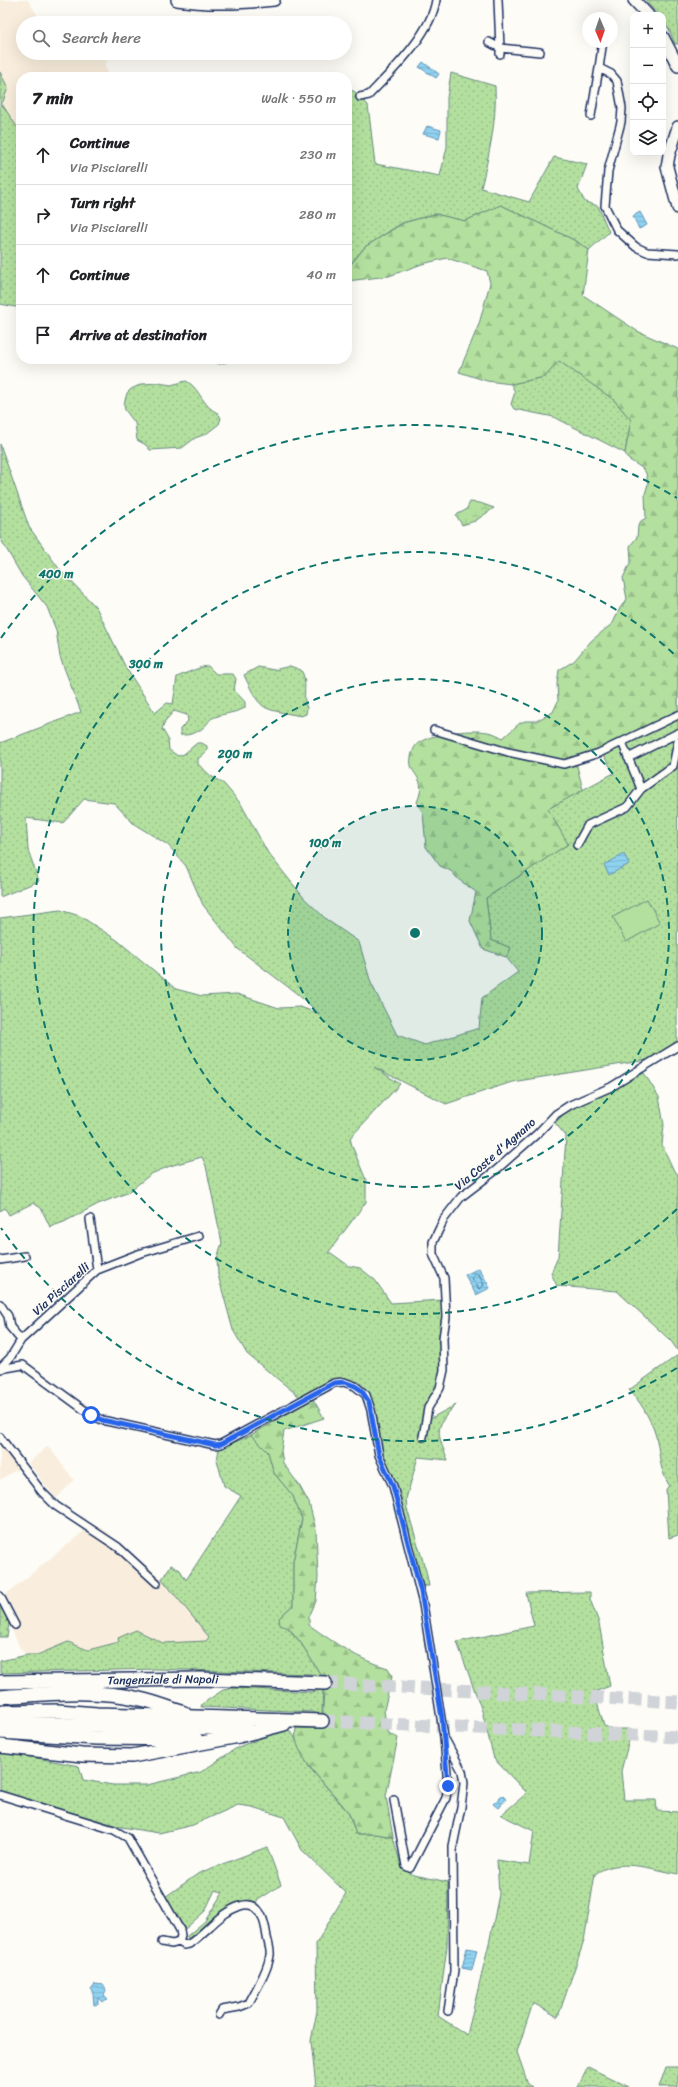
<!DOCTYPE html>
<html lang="en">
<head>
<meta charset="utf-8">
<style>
	:root { --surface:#fff; --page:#f2f2f2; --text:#202124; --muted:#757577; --line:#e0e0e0 }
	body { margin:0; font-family:Sriracha,sans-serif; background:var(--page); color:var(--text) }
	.controls { position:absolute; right:12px; top:12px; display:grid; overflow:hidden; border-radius:8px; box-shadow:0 4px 16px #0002 }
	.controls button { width:36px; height:36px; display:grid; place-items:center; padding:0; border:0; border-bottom:1px solid var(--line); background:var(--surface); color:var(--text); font:20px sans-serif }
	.compass { position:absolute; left:582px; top:12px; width:36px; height:36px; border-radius:50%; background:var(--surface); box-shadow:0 4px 16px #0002; rotate:178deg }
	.stop { position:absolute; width:12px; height:12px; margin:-9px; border:3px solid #2563eb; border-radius:50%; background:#fff }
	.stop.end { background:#2563eb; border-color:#fff; box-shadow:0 1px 4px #0008 }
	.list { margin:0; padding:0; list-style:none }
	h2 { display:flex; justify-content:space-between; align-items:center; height:52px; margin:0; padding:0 16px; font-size:17px }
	h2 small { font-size:13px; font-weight:400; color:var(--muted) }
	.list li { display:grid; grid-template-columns:26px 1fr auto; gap:12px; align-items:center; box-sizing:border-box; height:60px; padding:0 16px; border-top:1px solid var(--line) }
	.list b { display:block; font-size:15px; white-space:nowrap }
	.list p { margin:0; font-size:13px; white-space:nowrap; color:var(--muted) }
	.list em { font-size:13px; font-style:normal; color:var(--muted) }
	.icon { flex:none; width:22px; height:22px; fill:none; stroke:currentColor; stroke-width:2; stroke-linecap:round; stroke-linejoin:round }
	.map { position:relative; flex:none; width:678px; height:2087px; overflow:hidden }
	.search { position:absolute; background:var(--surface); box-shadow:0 4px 16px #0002; left:16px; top:16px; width:336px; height:44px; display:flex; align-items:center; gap:10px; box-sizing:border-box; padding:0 14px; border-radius:22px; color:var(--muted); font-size:15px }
	.panel { position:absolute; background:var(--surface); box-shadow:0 4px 16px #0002; left:16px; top:72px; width:336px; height:292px; border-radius:16px }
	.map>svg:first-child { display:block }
	.built { fill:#f9eedd }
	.grass { fill:url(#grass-dots); stroke:#67887e }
	.forest { fill:url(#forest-firs); stroke:#67887e }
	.wetland { fill:url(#wetland-marsh); stroke:#67887e }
	.pitch { fill:#b3e09e; stroke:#67887e }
	.water { fill:url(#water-rules); stroke:#6191b6 }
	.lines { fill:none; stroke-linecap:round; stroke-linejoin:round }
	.shore { stroke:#497098; stroke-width:1 }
	.motorway-tunnel { stroke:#d0d3d8; stroke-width:13; stroke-dasharray:13 6; stroke-linecap:butt }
	.minor-casing { stroke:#1b2f5e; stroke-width:10 }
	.primary-casing { stroke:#1b2f5e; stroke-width:14 }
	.motorway-casing { stroke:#1b2f5e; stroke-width:16 }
	.minor { stroke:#fdfcf7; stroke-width:7 }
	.primary { stroke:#fdfcf7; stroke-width:11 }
	.motorway { stroke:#fdfcf7; stroke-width:13 }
	.route { stroke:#2563eb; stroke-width:5 }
	.ring { fill:none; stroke:#0f766e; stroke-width:2; stroke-dasharray:7 5 }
	.labels { text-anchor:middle; stroke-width:3; stroke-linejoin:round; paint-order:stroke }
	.street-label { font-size:12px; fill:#1b2f5e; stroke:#fdfcf7 }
	.centre { fill:#0f766e; stroke:#fdfcf7; stroke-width:2 }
	.ring-label { font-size:12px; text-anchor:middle; font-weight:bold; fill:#0f766e; stroke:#fdfcf7; stroke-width:3; stroke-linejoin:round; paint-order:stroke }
</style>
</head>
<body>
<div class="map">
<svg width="678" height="2087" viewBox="0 0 678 2087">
	<defs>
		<pattern id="grass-dots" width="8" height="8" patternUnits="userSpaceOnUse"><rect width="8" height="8" fill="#b3e09e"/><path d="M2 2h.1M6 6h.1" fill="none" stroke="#99c08a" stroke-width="1.8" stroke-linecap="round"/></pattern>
		<pattern id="forest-firs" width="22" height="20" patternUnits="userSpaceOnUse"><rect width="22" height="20" fill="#b3e09e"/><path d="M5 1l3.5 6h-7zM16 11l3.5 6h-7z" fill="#99c08a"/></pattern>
		<pattern id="wetland-marsh" width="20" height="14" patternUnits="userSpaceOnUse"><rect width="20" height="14" fill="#b3e09e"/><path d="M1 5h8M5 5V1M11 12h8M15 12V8" fill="none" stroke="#99c08a"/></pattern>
		<pattern id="water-rules" width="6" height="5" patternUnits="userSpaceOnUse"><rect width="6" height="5" fill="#8fd2f0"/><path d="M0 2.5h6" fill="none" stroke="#7bb5d0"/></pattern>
	</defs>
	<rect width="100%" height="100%" fill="#fdfcf7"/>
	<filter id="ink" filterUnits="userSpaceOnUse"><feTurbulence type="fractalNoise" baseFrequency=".025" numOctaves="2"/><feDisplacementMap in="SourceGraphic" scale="8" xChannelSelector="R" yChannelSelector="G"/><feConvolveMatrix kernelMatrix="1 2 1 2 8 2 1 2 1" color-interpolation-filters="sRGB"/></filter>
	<g filter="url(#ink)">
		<path class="built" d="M0,0H28L42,23H23V53H109L105,66L110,77H21V133L2,104L8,88L0,72Z
			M0,1441L21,1467L0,1480Z
			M48,1446L74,1480L56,1499L28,1463Z
			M91,1523L107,1532L162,1579L209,1637L206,1642L163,1643L136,1630L119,1642L88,1650L68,1642L37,1655H27L21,1650L0,1604V1599L84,1531Z"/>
		<path class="grass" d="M645,0H678V44H675L669,29L663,21V15H658Z
			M0,72L8,88L2,104L21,133V308L0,304Z
			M451,73L495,86C497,122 489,154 481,188L529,202L554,157L587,164L578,189L585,202L598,206L609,232L589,250L576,241L501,205L465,221L435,214L402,223L365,247L347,268V88L355,92L368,105L375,164L440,176L447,147V98Z
			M205,359H237L220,364Z
			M559,360L614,400L631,420L625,453L554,417L514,409L511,404L515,392L511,384L545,377Z
			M186,381C197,386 201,400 210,408C215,412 218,412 221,418L219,424L206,434L195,438L182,448L150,450L146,445L137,440L135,423L125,410L124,404L127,393L131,389L142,384L159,383L171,385Z
			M0,444L29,527L60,570L96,607L126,668L155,713L167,703L173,704L177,677C184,674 202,666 208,666L216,674H233L236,679L234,690L245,702V708C237,713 224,713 215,717C209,719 209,722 206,725C200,732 189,736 180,735V729L188,721L187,715L174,711L165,721L162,729L168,739L169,750L178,756L184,754L197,743H202L207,746V751L198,759V764L211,776L224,784L241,804L268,853L304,898L327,920L359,942L371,983L397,1035L425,1045L479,1028L482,998L518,972L506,957L511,948L491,940L486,898L568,844L547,809L614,773L594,740L678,662L677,1043L647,1060L512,1082L446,1104L374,1067L400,1084L350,1138L352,1146L366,1180V1202L328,1253H331L349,1266L360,1268L375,1280L391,1303L444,1300L439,1338L441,1366L439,1386L426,1421L457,1404C434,1426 436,1432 448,1460L418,1457L406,1499L407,1509L426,1571L429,1586H423C407,1532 387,1478 374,1422C372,1411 371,1390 360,1383C338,1372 319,1387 301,1398L247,1354L233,1330L218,1275L217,1258L222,1243L206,1166L202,1157L170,1166L151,1174L127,1193L98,1204L64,1222L50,1227L41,1208L33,1203L9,1215L5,1208L0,1211V918L60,910L80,916L117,940L176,989L202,996L237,994L279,1008L300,1007L320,1014L296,993L238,949L203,905L186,866L168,845L134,824L114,803L84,799L63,823L26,818L28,850L39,881L0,897V743L81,712L60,657L56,630L47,607L22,576L0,538Z
			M290,666L301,670C309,683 301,696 307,708L306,714L301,716C261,708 262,713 244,675L258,667L274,670Z
			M644,1073L659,1097L664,1125L662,1145L674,1171L678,1174V1351L671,1341L617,1291L557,1286L551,1273L558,1257L566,1136L555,1123L568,1110Z
			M678,1355V1535L669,1538L666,1490L669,1485C657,1466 661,1449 654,1430C648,1415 640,1401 629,1390Z
			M251,1435L268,1452L274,1473L293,1496L302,1519L293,1562V1605L279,1618L301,1643L322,1677L311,1674L156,1669L0,1673V1661L27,1655H37L68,1642L88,1650L119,1642L118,1638L136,1630L163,1643L206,1641L209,1637L162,1579L171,1565L180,1570L186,1580L241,1496L224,1486L217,1460L219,1449Z
			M590,1592V1599L599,1623L610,1686L594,1692L604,1726L613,1729H632L621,1771L624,1800H656L657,1811L678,1812V1874C652,1869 618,1857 595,1874L584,1941L558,2017L533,2003L517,2052L528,2084L532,2087H316L311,2041L317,2011L316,1944L346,1893L302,1850L284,1817L252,1807L238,1805L193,1825L159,1833L121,1827L0,1791V1751L79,1766L83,1780L113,1785H147L201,1772L238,1747L272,1734L289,1730L294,1736L309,1767L348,1812L356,1834H376L393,1837L402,1869L414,1875L448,1882L447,1946L438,2016L467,2035L490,1939L499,1894L497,1860L529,1865L534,1831L501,1815L527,1793L494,1759L482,1711L457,1642L534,1626L526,1593Z
			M0,1604L9,1623L7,1637H0Z
			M323,1686L322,1716L313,1712L201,1707L202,1704L223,1690L233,1688L311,1692L317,1691Z
			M267,1847L281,1885L255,1902L241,1903L225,1910L188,1939L187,1936L205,1921L223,1892L215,1890L205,1911L185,1929L165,1897L199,1873Z
			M588,2067L629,2087H578Z
			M666,2067H678V2087H659Z"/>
		<path class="forest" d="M501,205L576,241L589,250L583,295L637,331L678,349V720L575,758L583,790L548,809L568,844L486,898L491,940L511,948L506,957L483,949L470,921L476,892L458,879L451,871L440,866L426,847L423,813L417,802C429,775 407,776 411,757C412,752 415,744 420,742C434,733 475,728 492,733C496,734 499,736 503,738L520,723L525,721H536L553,712L558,701L557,684L559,670L574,661L591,641L613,623L620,608L627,599L623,578L631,561L630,546L637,537L638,526L641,521L646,518L645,494L648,484L646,473L642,468L628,459L625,453L631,420L614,400L559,361L545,377L511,384L487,381L459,372L479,324L490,283L487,271L447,258L422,264L389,276L347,281V269L365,247L403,223L435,214L465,221Z
			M313,1399L324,1418L284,1431L281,1451L283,1463L299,1485L309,1503L316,1530L318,1577L316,1601L309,1617V1625C335,1643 358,1660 388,1668L392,1676L384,1710L387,1732L398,1738L386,1796L393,1837L376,1834H356C353,1827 352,1817 347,1811C333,1790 290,1756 296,1728H317L322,1725L324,1689L322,1677L301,1643L289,1628L280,1625L279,1618L293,1605V1562L302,1519L293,1496L274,1473L268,1452L251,1435Z"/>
		<path class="wetland" d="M470,502L480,503L494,508L475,521L462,525L456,515L466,510Z"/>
		<path class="pitch" d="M647,899L660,923L626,942L613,917Z"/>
		<path class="water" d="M423,62L439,74L436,78L419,67Z
			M427,126L441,130L439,138L423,134Z
			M640,212L647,225L639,229L633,216Z
			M624,854L629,864L609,875L604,865Z
			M479,1268L490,1288L476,1295L465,1275Z
			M502,1795L506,1799L498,1808L493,1804Z
			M467,1948L477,1950L472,1970L462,1968Z
			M95,1984L104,1985L106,1991L104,1996L108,2000L103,2002L99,1998V2004L94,2005L93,1994L91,1989Z"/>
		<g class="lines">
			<path class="shore" d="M476,1274L479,1275L484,1285L479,1289L472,1278Z"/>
			<path class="motorway-tunnel" d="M325,1683L678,1702
				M322,1721L678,1737"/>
			<g class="minor-casing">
				<path id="minor" d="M498,0L500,48L540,52
					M489,42L500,48V54
					M599,68L602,47
					M360,97L369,95C392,71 431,34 436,0
					M591,116L599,68L611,74L617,81L622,108L621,122L608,171L605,206L617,230L636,247L647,252L678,254
					M434,730L508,752L564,764L599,753L678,715
					M622,742L641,789
					M628,758L678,733
					M577,845L588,825L627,807L641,789L673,766L678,741
					M90,1219L97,1270
					M0,1260L25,1256
					M0,1304L8,1316L10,1327L21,1340
					M0,1368L10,1358L21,1340L97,1270L138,1254L199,1236
					M0,1369L23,1365L91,1415L102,1420L215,1445L221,1444L334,1383L344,1382L355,1386L366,1395L371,1410L379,1455L393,1486L423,1604L444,1737L448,1786L446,1798L410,1868L406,1866L394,1800
					M0,1437L42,1492L56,1506L118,1547L157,1583
					M423,1437L428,1408L440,1388L444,1370L443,1338L446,1317L444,1278L433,1254V1242L444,1219L461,1197L495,1171L538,1133L556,1114L570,1105L611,1087L678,1046
					M0,1596L15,1625
					M446,1741L462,1771L464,1783L461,1807L453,1846L454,1971L448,2011
					M0,1795L114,1830L128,1838L180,1930L181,1936L179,1942L172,1944L162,1942
					M179,1942L184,1945L189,1944C207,1932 219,1913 240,1906C261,1899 265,1923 267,1937C268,1943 271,1950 270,1955C268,1971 256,1989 249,2003L239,2007L222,2010L219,2015"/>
			</g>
			<g class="primary-casing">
				<path id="primary" d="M177,0C210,5 241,3 274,0
					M634,0L648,15
					M663,37L678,66
					M678,127L669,155L667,167L678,208"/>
			</g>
			<g class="motorway-casing">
				<g id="motorway">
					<path id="s1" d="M0,1682L200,1679L325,1683"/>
					<path d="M0,1697C43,1694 97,1688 140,1699C155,1702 169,1708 184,1713"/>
					<path d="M0,1712L58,1711L97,1714L322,1721"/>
					<path d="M0,1723L248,1729"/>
					<path d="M0,1732L96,1738L196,1739"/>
					<path d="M0,1746L82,1755L132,1756L239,1736L284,1724"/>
				</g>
			</g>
			<use href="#minor" class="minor"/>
			<use href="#primary" class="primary"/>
			<use href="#motorway" class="motorway"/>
		</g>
	</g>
	<g class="lines" filter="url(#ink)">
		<path class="route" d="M91,1415L102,1420L215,1445L221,1444L334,1383L344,1382L355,1386L361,1390L369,1402L379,1455L393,1486L421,1592L442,1718L448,1786"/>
	</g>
	<circle cx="415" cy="933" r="127" fill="#0f766e" fill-opacity=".12"/>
	<g class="ring">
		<circle cx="415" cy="933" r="127"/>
		<circle cx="415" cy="933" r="254"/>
		<path d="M677 1209A381 381 0 1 1 677 657"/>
		<path d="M677 1368A508 508 0 0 1 1 1228M1 638A508 508 0 0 1 677 498"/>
	</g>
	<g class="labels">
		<g class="street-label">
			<text transform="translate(495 1154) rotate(-41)" y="4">Via Coste d'Agnano</text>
			<text transform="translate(61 1289) rotate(-42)" y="4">Via Pisciarelli</text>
			<text dy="4" stroke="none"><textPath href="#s1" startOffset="163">Tangenziale di Napoli</textPath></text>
		</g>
	</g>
	<circle cx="415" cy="933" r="6" class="centre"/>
	<g class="ring-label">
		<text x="56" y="578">400 m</text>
		<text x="146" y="668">300 m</text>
		<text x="235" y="758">200 m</text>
		<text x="325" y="847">100 m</text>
	</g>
</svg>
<div class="controls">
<button>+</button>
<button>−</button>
<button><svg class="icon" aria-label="locate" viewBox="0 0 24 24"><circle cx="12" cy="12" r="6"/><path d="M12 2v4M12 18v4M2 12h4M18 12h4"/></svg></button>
<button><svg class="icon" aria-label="layers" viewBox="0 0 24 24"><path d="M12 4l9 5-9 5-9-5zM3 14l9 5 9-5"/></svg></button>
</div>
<svg class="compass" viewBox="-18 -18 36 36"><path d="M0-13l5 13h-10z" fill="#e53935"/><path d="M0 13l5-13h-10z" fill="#757577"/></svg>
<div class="stop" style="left:91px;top:1415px"></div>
<div class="stop end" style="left:448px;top:1786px"></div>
<div class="search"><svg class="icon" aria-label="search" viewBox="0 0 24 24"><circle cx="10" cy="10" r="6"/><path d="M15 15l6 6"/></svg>Search here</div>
<section class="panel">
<h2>7 min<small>Walk · 550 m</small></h2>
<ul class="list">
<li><svg class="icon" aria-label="ahead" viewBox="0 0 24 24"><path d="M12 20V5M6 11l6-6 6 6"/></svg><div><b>Continue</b><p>Via Pisciarelli</p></div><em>230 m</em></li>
<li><svg class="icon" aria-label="right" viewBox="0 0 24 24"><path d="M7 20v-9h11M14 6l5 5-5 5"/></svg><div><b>Turn right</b><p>Via Pisciarelli</p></div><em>280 m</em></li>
<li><svg class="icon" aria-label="ahead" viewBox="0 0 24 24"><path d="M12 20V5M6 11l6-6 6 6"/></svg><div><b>Continue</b></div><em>40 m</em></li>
<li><svg class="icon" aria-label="arrive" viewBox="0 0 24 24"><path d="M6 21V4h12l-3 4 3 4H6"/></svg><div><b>Arrive at destination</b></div></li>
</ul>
</section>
</div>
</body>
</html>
